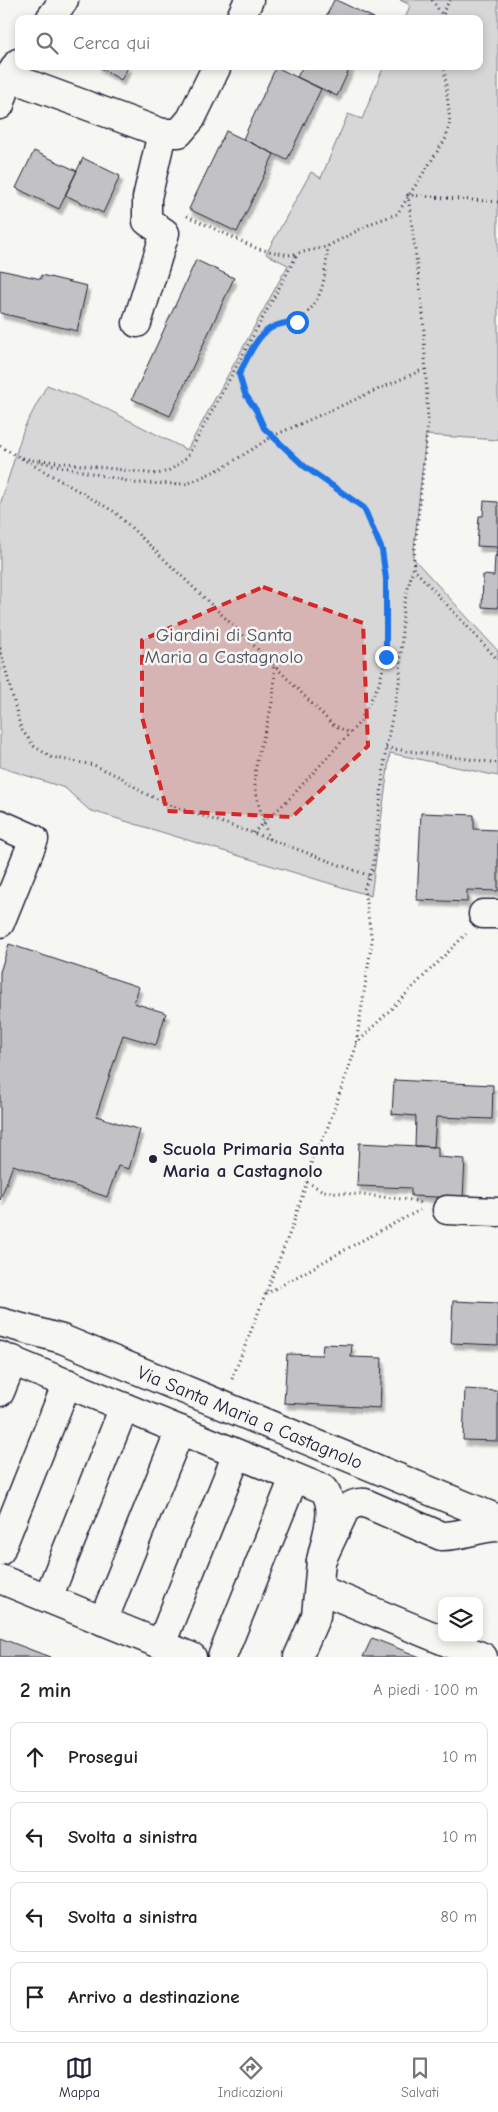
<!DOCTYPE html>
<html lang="it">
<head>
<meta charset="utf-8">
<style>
	:root { --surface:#fff; --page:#f2f2f2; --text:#222; --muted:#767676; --line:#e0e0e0; --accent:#22223b }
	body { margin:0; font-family:"Comic Neue",sans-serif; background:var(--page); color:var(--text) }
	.controls { position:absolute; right:15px; bottom:15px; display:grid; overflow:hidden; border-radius:10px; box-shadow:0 2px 8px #0003 }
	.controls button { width:45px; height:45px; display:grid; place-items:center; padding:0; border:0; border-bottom:1px solid var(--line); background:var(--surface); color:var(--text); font:25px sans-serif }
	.stop { position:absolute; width:15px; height:15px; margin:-11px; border:4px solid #1a73e8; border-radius:50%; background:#fff }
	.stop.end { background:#1a73e8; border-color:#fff; box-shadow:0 1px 5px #0008 }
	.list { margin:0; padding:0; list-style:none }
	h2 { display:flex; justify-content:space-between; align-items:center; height:65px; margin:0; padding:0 20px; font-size:21px }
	h2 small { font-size:16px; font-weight:400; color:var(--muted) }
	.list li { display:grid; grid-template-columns:32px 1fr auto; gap:15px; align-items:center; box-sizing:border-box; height:70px; margin:0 10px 10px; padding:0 10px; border:1px solid var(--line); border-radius:10px }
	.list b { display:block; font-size:19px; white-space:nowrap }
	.list em { font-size:16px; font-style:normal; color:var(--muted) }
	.icon { flex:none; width:28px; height:28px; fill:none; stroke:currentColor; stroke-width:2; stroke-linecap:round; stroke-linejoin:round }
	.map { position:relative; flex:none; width:498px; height:1657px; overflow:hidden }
	.search { position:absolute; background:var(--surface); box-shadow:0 2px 8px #0003; left:15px; right:15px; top:15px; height:55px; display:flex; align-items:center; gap:12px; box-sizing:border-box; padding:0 18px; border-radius:10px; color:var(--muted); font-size:19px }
	.sheet { height:385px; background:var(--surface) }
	nav { display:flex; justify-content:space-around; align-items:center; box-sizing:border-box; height:70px; border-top:1px solid var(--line); background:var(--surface); font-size:14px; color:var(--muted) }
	nav a { display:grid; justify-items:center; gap:2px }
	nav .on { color:var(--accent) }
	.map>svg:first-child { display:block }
	.green { fill:#d7d7d7; stroke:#7c7c89 }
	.building { fill:#c2c2c4; stroke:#22223b; filter:url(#shadow) }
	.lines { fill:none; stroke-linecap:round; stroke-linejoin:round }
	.minor-casing { stroke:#22223b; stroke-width:31 }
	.path { stroke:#22223b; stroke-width:3; stroke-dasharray:1 4; stroke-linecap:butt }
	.minor { stroke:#f6f6f2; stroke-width:28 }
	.route { stroke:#1a73e8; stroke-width:6 }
	.marked { fill:#d62828; fill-opacity:0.2; stroke:#d62828; stroke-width:4; stroke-dasharray:10 6; stroke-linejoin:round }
	.poi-dot { fill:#22223b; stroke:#f6f6f2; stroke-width:2 }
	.labels { text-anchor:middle; stroke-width:5; stroke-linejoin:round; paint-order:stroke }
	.park-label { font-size:19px; fill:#4f4f62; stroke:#f6f6f2 }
	.poi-label { font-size:19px; font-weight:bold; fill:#22223b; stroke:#f6f6f2; text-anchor:start }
	.street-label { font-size:19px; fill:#22223b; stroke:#f6f6f2 }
</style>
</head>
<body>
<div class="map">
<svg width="498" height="1657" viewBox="0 0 498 1657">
	<defs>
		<filter id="shadow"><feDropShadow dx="3" dy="5.5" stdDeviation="1" flood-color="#0004"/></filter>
	</defs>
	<rect width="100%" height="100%" fill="#f6f6f2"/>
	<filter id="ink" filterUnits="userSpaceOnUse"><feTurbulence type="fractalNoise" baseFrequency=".02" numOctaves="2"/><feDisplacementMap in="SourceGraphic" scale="10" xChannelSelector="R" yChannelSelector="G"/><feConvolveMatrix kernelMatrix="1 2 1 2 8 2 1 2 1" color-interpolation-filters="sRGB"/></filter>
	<g filter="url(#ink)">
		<path class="green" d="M400,0H498V440L426,435L413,558L498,651V776L390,753L371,896L89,810L65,788L0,767V505L24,428L47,385L99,405L187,450L288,265L266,254L311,172L321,178L348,114L362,119L384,66H479V19H405L410,5Z"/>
		<path class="building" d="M334,0H336L374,18L325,19Z
			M97,66H129L121,80Z
			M303,66H351L337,96L297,77Z
			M276,67L321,89L287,160L243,139Z
			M226,131L274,154L237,232L189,209Z
			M34,151L77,171L59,209L16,188Z
			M83,158L120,176L103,213L65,195Z
			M196,260L234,278L170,416L132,399Z
			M0,270L41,279V275L87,286L77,331L0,313Z
			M484,501L498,502V556H496L497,547L477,546L479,516H483Z
			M495,556H498V608L482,607L483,575L494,576Z
			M421,813L474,815V829L498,830V891L467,890V902L417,900Z
			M9,944L139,987L134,1003L166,1013L156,1045L123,1035L96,1116L140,1130L129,1169L118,1166L107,1197L13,1165L0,1200V972Z
			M394,1080L493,1085L492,1119L436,1117L434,1147L415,1146L416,1116L392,1114Z
			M359,1143L438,1147V1157L465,1159L463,1198L411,1196V1188L357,1186Z
			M453,1301L498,1303V1345L451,1343Z
			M323,1344L352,1345L351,1357L382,1358L380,1408L284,1403L287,1354L322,1355Z
			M465,1389L498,1391V1441L463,1440Z
			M0,1638L50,1657H0Z
			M372,1638L420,1657H363Z"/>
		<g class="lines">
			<g class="minor-casing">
				<g id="minor">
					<path d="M50,19L64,0"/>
					<path d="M240,19L249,0"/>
					<path d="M9,77L162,133H179L191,119L217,66"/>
					<path d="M0,105L9,77L18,63"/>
					<path d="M137,323L165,233L147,221V198L162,133"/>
					<path d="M0,824L34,839L0,923"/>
					<path d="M483,914H498"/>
					<path d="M447,1210L498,1212"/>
					<path id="s1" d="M0,1322L62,1339L498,1519"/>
					<path d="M0,1356L323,1489C339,1508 325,1539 321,1561"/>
					<path d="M0,1392L13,1360"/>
					<path d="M0,1551L67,1383"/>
					<path d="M0,1579L192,1657"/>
					<path d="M319,1589L483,1657"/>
					<path d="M48,1598L124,1407"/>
					<path d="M103,1621L180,1430"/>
					<path d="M161,1644L237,1454"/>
					<path d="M222,1657L294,1478"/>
					<path d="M298,1657L316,1616L321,1561L345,1510C352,1504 357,1502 365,1503L441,1536C460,1537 479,1527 498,1527"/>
				</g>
			</g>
			<path class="path" d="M432,0L443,16
				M443,19L444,10L450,0
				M187,216L258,249L289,255L326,247L372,223L397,214L446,138L450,122L444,66
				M0,446L115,512L273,664C280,701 259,738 255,774C253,792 264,822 269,839
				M23,458L136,483L187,484L224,467L273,436L424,369
				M40,460L156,474C170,472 177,466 187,457L298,253
				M413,568L498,660
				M0,648L21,729L34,746L51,757L94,765L122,778L142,792L170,805L253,833L370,876
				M273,664L332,724L350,733
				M386,748L498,763
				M253,833L290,798L359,723L379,684L386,657L387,612L386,579L382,550L364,509L345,493L304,466L264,428L256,410L245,394L239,374C254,346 260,321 297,323C325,298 324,282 328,246
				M356,1044L466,934
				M307,1182L323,1191L412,1200L420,1203
				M266,1294L359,1242L420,1210
				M232,1379L292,1227L307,1182L313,1155L326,1132L355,1050L372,941L364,889L373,867L386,748L400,678L403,608L413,568L428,422L423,312L408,195L498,202"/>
			<use href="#minor" class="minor"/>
		</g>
	</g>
	<g class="lines" filter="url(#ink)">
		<path class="route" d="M297,322C260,322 254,346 239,374L245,394L256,410L264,428L304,466L364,508L382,550L386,579V657"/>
	</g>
	<path class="marked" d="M263,587L363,623L368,746L292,817L167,811L142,717V640Z"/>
	<circle class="poi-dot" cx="153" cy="1159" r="5"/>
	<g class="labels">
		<g class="park-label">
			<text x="224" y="641">Giardini di Santa<tspan x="224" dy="22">Maria a Castagnolo</tspan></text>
		</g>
		<g class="poi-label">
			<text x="163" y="1155">Scuola Primaria Santa<tspan x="163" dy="22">Maria a Castagnolo</tspan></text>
		</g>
		<g class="street-label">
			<text dy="7" stroke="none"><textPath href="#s1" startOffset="268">Via Santa Maria a Castagnolo</textPath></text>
		</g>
	</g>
</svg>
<div class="controls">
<button><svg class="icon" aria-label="layers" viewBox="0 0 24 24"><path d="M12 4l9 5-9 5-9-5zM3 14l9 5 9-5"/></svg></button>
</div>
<div class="stop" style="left:297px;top:322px"></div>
<div class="stop end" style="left:386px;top:657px"></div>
<div class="search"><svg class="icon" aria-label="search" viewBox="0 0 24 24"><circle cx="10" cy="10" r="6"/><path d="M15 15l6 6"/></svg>Cerca qui</div>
</div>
<section class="sheet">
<h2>2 min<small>A piedi · 100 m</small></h2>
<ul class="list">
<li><svg class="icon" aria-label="ahead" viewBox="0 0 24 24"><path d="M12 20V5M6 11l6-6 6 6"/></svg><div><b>Prosegui</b></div><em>10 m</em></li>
<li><svg class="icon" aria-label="left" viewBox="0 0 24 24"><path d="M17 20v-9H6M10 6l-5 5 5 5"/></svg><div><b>Svolta a sinistra</b></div><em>10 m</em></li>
<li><svg class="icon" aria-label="left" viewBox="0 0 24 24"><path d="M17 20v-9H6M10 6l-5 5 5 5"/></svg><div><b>Svolta a sinistra</b></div><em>80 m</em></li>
<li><svg class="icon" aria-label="arrive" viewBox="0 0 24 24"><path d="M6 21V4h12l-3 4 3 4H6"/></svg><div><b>Arrivo a destinazione</b></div></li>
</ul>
</section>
<nav>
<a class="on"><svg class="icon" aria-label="map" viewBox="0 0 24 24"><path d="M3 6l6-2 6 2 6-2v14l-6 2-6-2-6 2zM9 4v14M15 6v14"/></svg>Mappa</a>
<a><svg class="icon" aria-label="directions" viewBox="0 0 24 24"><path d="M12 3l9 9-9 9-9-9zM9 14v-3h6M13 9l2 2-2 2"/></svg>Indicazioni</a>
<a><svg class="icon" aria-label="saved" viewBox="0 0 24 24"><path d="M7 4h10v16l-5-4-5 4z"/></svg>Salvati</a>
</nav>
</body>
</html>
